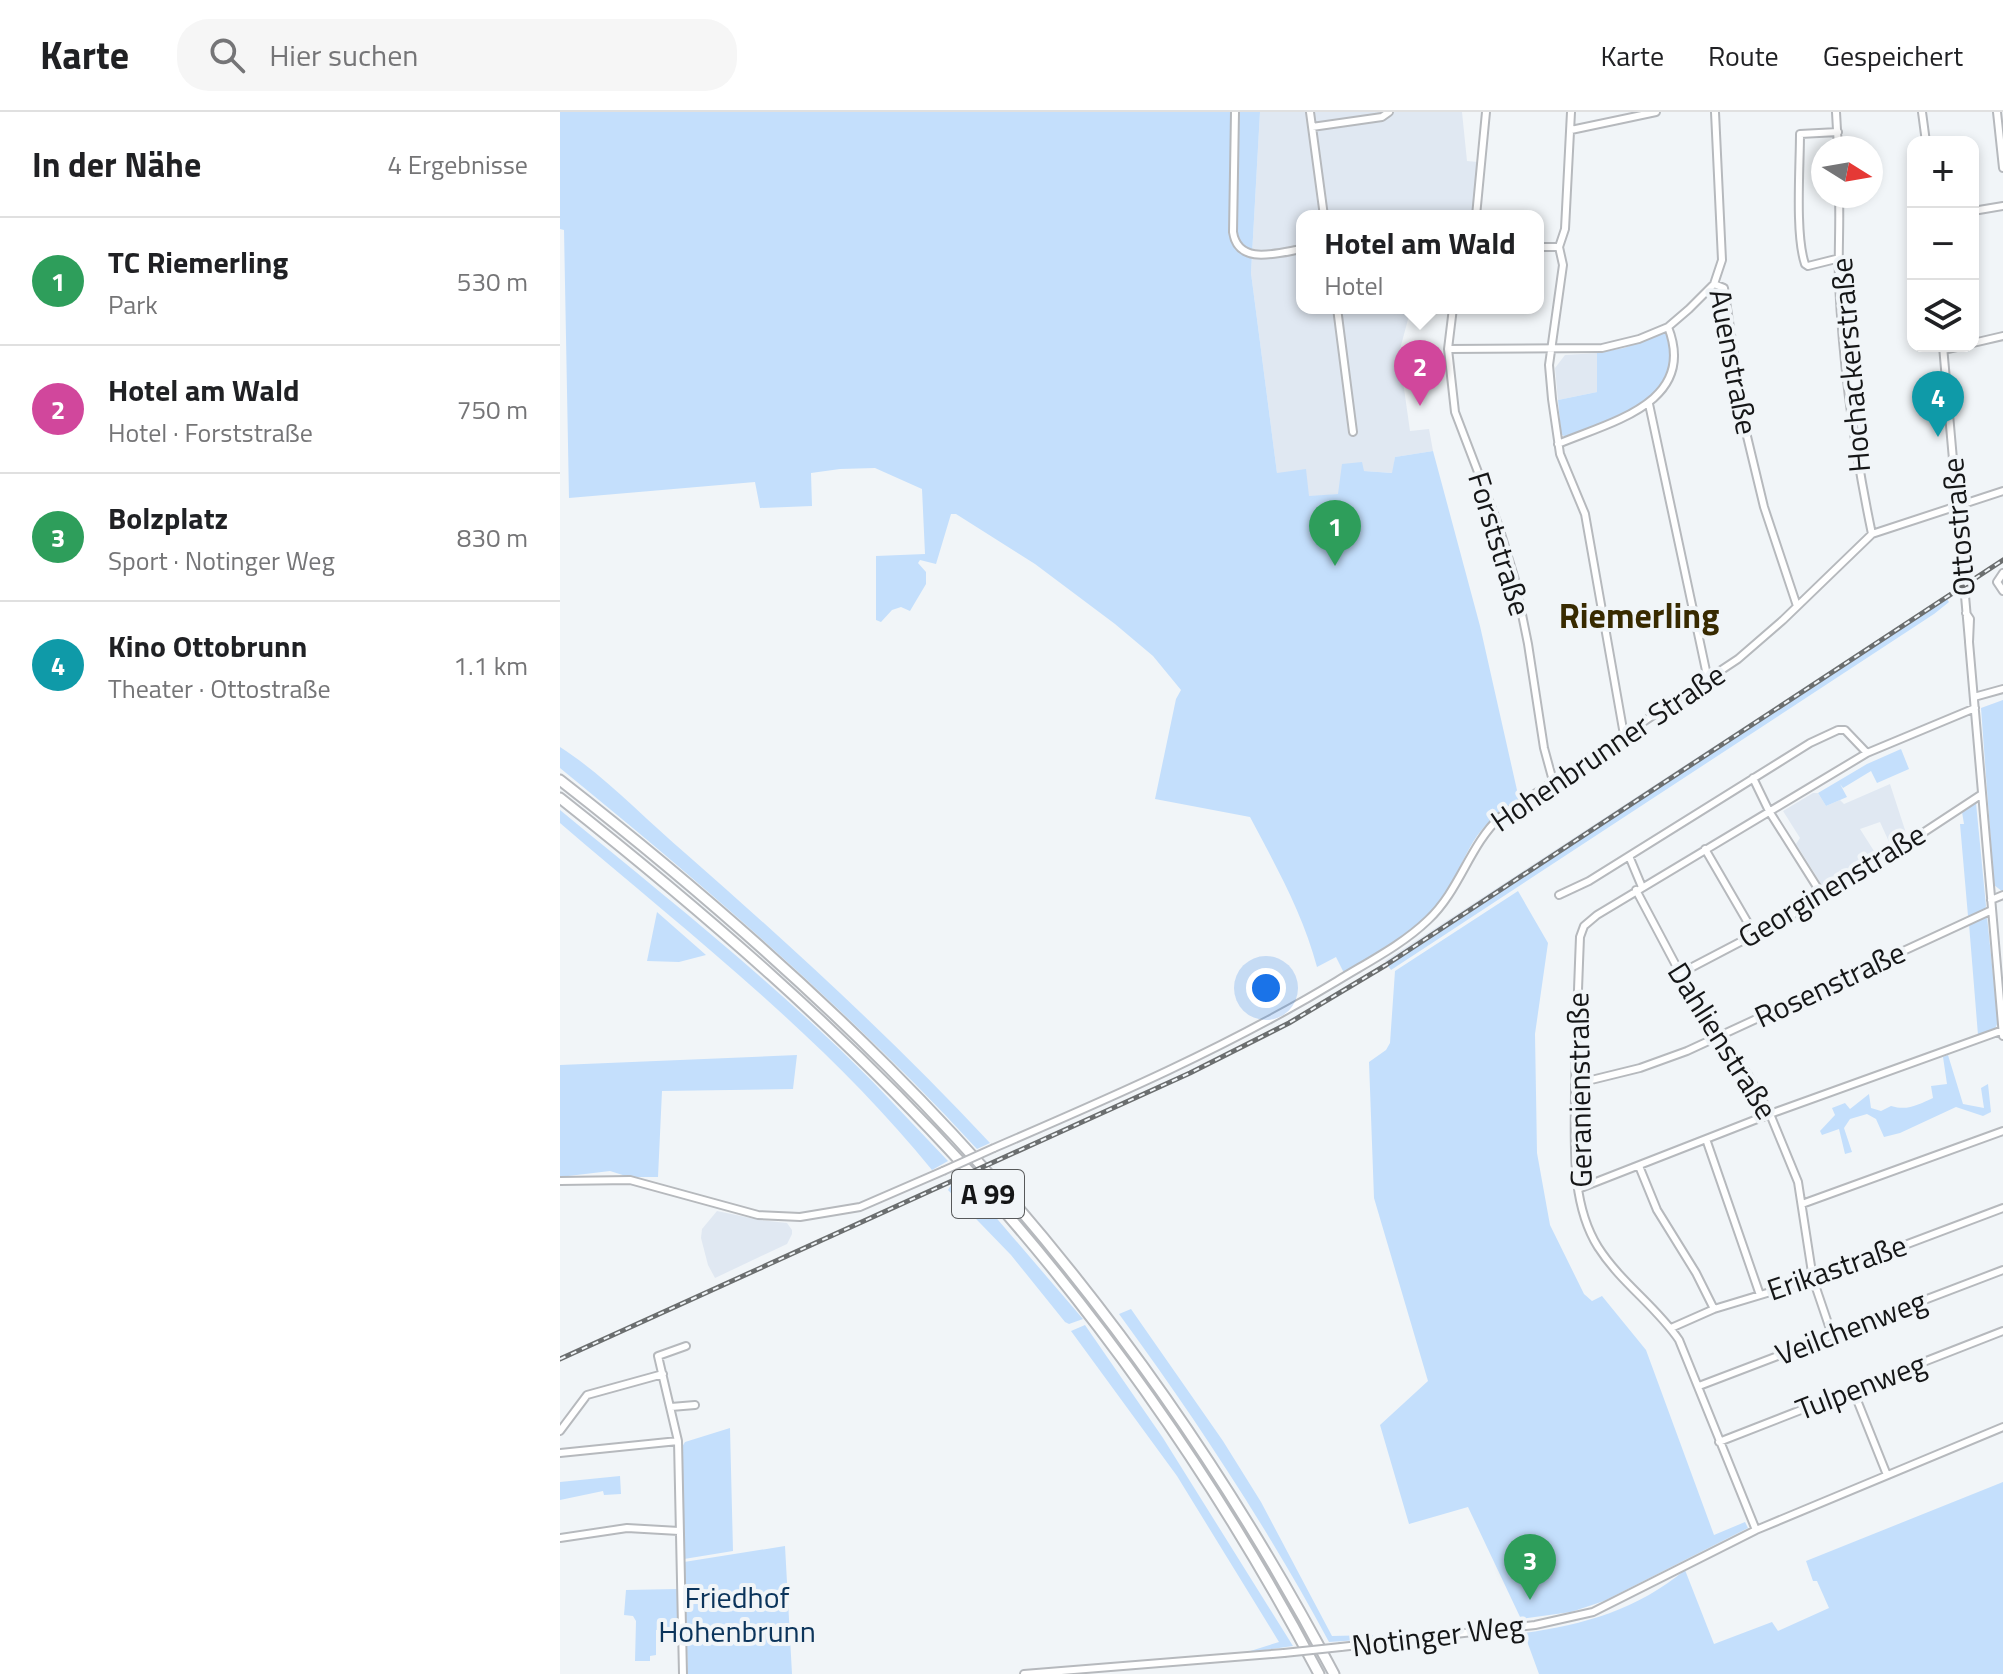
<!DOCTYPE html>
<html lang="de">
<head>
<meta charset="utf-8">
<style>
	:root { --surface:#fff; --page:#f6f6f6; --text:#202124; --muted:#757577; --line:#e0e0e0; --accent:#ea580c }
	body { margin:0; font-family:"Titillium Web",sans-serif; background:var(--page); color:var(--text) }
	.controls { position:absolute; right:24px; top:24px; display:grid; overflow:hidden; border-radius:16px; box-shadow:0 4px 12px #0003 }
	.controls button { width:72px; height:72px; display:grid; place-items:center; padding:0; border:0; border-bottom:2px solid var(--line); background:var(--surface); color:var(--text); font:40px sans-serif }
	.compass { position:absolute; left:1251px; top:24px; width:72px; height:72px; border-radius:50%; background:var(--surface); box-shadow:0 4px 12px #0003; rotate:101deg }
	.you { position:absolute; left:706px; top:876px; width:28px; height:28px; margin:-20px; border:6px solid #fff; border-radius:50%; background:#1a73e8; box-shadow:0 0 0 12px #1a73e833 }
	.badge { display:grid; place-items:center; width:52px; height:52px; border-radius:50%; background:var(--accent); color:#fff; font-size:26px; font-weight:700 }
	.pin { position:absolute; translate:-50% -66px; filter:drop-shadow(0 2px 4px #0008) }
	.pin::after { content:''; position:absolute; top:42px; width:28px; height:24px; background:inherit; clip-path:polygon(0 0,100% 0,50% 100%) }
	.popup { position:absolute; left:736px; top:98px; width:248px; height:104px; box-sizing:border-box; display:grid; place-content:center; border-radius:16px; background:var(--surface); filter:drop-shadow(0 2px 6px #0005); font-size:26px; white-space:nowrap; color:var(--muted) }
	.popup b { font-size:30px; color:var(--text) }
	.popup::after { content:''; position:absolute; left:50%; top:100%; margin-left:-16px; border:16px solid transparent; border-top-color:var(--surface) }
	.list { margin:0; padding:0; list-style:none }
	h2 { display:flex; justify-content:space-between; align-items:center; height:104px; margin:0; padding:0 32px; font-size:34px }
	h2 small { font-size:26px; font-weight:400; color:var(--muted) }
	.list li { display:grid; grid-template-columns:52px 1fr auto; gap:24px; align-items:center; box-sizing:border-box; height:128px; padding:0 32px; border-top:2px solid var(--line) }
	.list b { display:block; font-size:30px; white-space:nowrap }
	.list p { margin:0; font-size:26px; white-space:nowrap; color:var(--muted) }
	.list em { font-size:26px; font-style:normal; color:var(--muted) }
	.icon { flex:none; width:44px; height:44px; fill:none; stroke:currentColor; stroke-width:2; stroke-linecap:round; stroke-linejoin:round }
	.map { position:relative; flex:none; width:1443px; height:1562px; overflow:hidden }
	header { display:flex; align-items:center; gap:48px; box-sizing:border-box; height:112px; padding:0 40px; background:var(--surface); border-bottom:2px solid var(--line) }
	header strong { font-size:38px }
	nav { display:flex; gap:44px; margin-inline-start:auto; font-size:28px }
	.search { width:560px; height:72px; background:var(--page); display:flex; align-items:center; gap:20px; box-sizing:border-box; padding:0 28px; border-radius:32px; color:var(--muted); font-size:30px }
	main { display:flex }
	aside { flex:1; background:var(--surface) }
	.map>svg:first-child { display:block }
	.built { fill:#e0e8f2 }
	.green { fill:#c4dffc }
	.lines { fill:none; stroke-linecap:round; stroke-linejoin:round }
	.minor-casing { stroke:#b6b9bd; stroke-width:10 }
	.highway-casing { stroke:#b6b9bd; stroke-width:13 }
	.minor { stroke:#fff; stroke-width:6 }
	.highway { stroke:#fff; stroke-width:9 }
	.rail-casing { stroke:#6b6e6f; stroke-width:5 }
	.rail { stroke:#f1f5f8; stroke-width:2; stroke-dasharray:6; stroke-linecap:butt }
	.minor-bridge-casing { stroke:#b6b9bd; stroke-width:10; stroke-linecap:butt }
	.minor-bridge { stroke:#fff; stroke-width:6 }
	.labels { text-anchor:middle; stroke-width:8; stroke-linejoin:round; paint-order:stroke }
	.shield { fill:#f1f5f8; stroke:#57595a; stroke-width:2 }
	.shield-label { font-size:28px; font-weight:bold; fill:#151617 }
	.street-label { font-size:30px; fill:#151617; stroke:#f1f5f8 }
	.park-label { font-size:30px; fill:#0b345b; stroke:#f1f5f8 }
	.quarter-label { font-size:34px; font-weight:bold; fill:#382a00; stroke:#f1f5f8 }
</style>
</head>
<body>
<header>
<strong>Karte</strong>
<div class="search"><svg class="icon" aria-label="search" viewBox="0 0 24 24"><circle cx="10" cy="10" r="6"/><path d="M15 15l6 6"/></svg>Hier suchen</div>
<nav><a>Karte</a><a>Route</a><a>Gespeichert</a></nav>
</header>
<main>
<aside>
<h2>In der Nähe<small>4 Ergebnisse</small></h2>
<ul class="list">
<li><span class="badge" style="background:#2e9e5b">1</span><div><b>TC Riemerling</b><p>Park</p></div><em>530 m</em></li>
<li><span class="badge" style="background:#d1479c">2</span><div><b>Hotel am Wald</b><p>Hotel · Forststraße</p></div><em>750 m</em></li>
<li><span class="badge" style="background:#2e9e5b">3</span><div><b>Bolzplatz</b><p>Sport · Notinger Weg</p></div><em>830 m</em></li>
<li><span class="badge" style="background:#0f9aa8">4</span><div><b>Kino Ottobrunn</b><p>Theater · Ottostraße</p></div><em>1.1 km</em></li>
</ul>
</aside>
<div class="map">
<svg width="1443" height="1562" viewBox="0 0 1443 1562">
	<rect width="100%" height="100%" fill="#f1f5f8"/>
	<path class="built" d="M700,0H902L907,49L918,50L913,104H742V196H851L839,241L850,319L869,317L873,339L835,345L833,361L804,359L779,382L749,385L717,361L691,161Z
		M1037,241V280L998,288L995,256L1005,243Z
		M1395,477V483L828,854L825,849Z
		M1330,672L1346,721L1330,732L1320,710L1300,717L1314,739L1284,761L1285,763L1275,770L1273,776L1265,778L1236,732L1240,726L1223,699L1253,681H1258L1266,694L1280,688L1284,692Z
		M157,1099L200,1108L227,1111L232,1118V1122L227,1132L155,1166L148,1153L141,1126L142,1117Z"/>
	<path class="green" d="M0,0H700L691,161L717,361L746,357L749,384L778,382L782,352L802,350L804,359L832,361L835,345L873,339L920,514L959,687C942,700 924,711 913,730C900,752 892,775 875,795C852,823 815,841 784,861L776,845L757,855C743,802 716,754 690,705L595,687L616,587L621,578L593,544L555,512L475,452L396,402H391L376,452L360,448L358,451L366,460V472L350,499L341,495L332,498L321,510L316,508V444L365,442L362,377L315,356L280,357L251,361L252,394L200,396L195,370L9,386L4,118L0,117Z
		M1105,221C1111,231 1112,239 1110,251C1103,296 1042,309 1005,325L1001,322L998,288L1037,280V241L1064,236Z
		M1387,487L1389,490L1374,502L831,858L828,854Z
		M1443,588V780L1434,773L1421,596Z
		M0,635C44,663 85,707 125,741C231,834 334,928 430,1031L417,1037C289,898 146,775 0,656Z
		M1341,637L1349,657L1317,671L1311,659L1283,676L1280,672L1287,685L1266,694L1258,681L1307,652Z
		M1416,691L1426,794L1425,797L1408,804L1400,712H1404L1402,700Z
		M0,698C106,785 216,872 313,970C338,996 363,1023 388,1049L372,1058C265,926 128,821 0,711Z
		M958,779L988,831L975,922L977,1041L990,1113L1024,1182L1032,1189L1042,1184L1086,1238L1154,1423L1185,1410L1188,1416L1044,1489L1011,1500L961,1507L908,1395L849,1412L820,1313L868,1269L814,1086L809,950L826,938L830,931L835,859Z
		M97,800L146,843L119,850L87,849Z
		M1425,804L1427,805L1438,910L1434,919L1418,923L1409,812Z
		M237,943L233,977L102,979L98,1065H69L50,1059L0,1065V953Z
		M1388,943L1403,992L1424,996L1421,976L1428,972L1431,1000L1423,1004L1396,995L1340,1021L1324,1025L1316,1007L1307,1002L1290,1007L1284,1016L1292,1040L1285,1042L1279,1017L1262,1023L1260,1019L1275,1003L1272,996L1285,991L1290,997L1309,982L1311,996L1321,999L1331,994C1348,999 1357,993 1373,986L1371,974L1387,972L1383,945Z
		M403,1067L523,1207L509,1212L505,1210L451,1143L388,1078L391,1073Z
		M571,1197L663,1329L701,1390L772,1524L813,1523V1527L769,1530C707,1415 636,1307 559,1202Z
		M525,1213L603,1326L733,1534L684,1541L719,1530L617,1364L511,1219Z
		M170,1316L173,1439L124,1447L122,1335L125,1330Z
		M60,1364L61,1382L44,1383L43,1379L0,1388V1370Z
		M1443,1370V1562H979L964,1521C1024,1513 1078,1497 1125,1458L1154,1532L1212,1510L1218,1519L1269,1496L1257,1469H1253L1246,1449Z
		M225,1434L232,1562H128L124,1450Z
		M117,1477L119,1517L96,1518V1543L90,1544V1549H75L76,1509L73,1504L64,1503L66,1478Z"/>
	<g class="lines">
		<g class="minor-casing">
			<path id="minor" d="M675,0L673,120C678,154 717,141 742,137
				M750,0L764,104
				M1011,0L1005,117L999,135L1003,153L989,253L992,287L1000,342L1025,402L1064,623
				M1276,0L1278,36
				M1362,0L1366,30
				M1437,0L1443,56
				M752,15L822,5L829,0
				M1011,18L1096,0
				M1278,20L1240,22C1240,55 1235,123 1245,152L1248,154L1280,146
				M1279,84C1280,113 1278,142 1279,171C1283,253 1295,341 1312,422
				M1413,99L1443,94
				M916,104L926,0
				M978,135H999
				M1154,172L1164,176L1185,316L1204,395L1237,494
				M777,196L793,320
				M893,196L888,237L895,300L939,415L955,468L968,532L984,636L993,669
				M1413,231L1443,224
				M1383,234L1409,529
				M888,237L1042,236L1079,227L1108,215L1129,197L1154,172L1162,148L1155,0
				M1383,238L1401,234
				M1089,292L1148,568
				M998,332C1050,310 1138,291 1108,215
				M1443,461L1437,470L1443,479
				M1406,501L1410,507L1409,530L1443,924
				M1414,585L1443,577
				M1193,666L1209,699L1264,786
				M1145,737L1195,823
				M1069,744L1082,775
				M1076,778L1137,893L1188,963L1210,1002L1238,1070L1253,1167L1272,1223
				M999,783L1029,769L1250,631L1278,618H1285L1307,641
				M1431,788L1443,783
				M1119,862L1264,786L1422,682
				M1015,972L1080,956L1127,939L1432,798
				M1146,1027L1200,1183
				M434,1036C550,986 668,935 777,869C808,850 842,833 868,808C900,778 909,734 940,705L1178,547L1223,508L1312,422L1443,379
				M1079,1054L1097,1098L1136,1161L1154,1197
				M0,1069L70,1068L198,1103L240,1105L300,1095L383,1059
				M1018,1077L1210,1002L1443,918
				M1242,1092L1443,1019
				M1111,1216L1154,1197L1260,1165L1443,1096
				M1139,1274L1443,1158
				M1293,1278L1327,1363
				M111,1295L135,1293
				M0,1319L27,1283L103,1262
				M1159,1330L1443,1219
				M0,1341L118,1329
				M1196,1418L1119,1228C1096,1194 1061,1171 1038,1135C1010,1090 1015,1031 1015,979C1016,928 1018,876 1020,825L1024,814L1037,803L1307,641L1415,596
				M0,1426L67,1416L119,1419
				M781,1535L975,1513L1033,1500L1196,1418L1443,1315
				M123,1562L118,1329L98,1244L126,1234
				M464,1562L724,1541"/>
		</g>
		<g class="highway-casing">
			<path id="highway" d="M0,668C114,757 225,852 328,955C506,1133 656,1339 774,1562
				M0,686C144,800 284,921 407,1057C545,1209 663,1380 759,1562"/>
		</g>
		<use href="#minor" class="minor"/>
		<use href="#highway" class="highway"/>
		<g class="rail-casing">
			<path id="rail" d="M0,1247L630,961L729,911L826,853L1443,448"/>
		</g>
		<use href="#rail" class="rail"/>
		<g class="minor-bridge-casing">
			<path id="minor-bridge" d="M383,1059L434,1036
				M724,1541L781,1535"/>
		</g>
		<use href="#minor-bridge" class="minor-bridge"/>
	</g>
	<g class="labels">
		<rect class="shield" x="392" y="1058" width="72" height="48" rx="6"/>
		<g class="shield-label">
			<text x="428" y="1092">A 99</text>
		</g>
		<g class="street-label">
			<text transform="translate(1173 250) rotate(79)" y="10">Auenstraße</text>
			<text transform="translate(1291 253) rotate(-95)" y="10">Hochackerstraße</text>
			<text transform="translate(1399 415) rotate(-95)" y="10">Ottostraße</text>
			<text transform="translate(939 432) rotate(73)" y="10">Forststraße</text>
			<text transform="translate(1048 636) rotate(-34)" y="10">Hohenbrunner Straße</text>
			<text transform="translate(1272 774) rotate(-31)" y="10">Georginenstraße</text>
			<text transform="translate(1270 873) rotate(-25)" y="10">Rosenstraße</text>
			<text transform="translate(1162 929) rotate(58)" y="10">Dahlienstraße</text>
			<text transform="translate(1020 978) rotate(-91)" y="10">Geranienstraße</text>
			<text transform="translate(1277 1156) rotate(-19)" y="10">Erikastraße</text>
			<text transform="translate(1291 1216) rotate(-21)" y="10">Veilchenweg</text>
			<text transform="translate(1301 1275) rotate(-21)" y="10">Tulpenweg</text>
			<text transform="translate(878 1524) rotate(-7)" y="10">Notinger Weg</text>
		</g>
		<g class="park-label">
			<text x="177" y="1496">Friedhof<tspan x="177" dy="34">Hohenbrunn</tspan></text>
		</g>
		<g class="quarter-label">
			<text x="1079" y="516">Riemerling</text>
		</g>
	</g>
</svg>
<div class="controls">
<button>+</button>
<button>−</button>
<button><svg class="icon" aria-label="layers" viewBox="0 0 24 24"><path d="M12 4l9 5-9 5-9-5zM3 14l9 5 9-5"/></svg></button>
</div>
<svg class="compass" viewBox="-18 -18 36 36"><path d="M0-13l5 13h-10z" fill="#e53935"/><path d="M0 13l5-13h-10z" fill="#757577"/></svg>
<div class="you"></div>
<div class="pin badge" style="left:775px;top:454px;background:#2e9e5b">1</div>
<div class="pin badge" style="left:860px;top:294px;background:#d1479c">2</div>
<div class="popup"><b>Hotel am Wald</b>Hotel</div>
<div class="pin badge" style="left:970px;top:1488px;background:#2e9e5b">3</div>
<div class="pin badge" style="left:1378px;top:325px;background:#0f9aa8">4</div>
</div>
</main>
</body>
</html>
